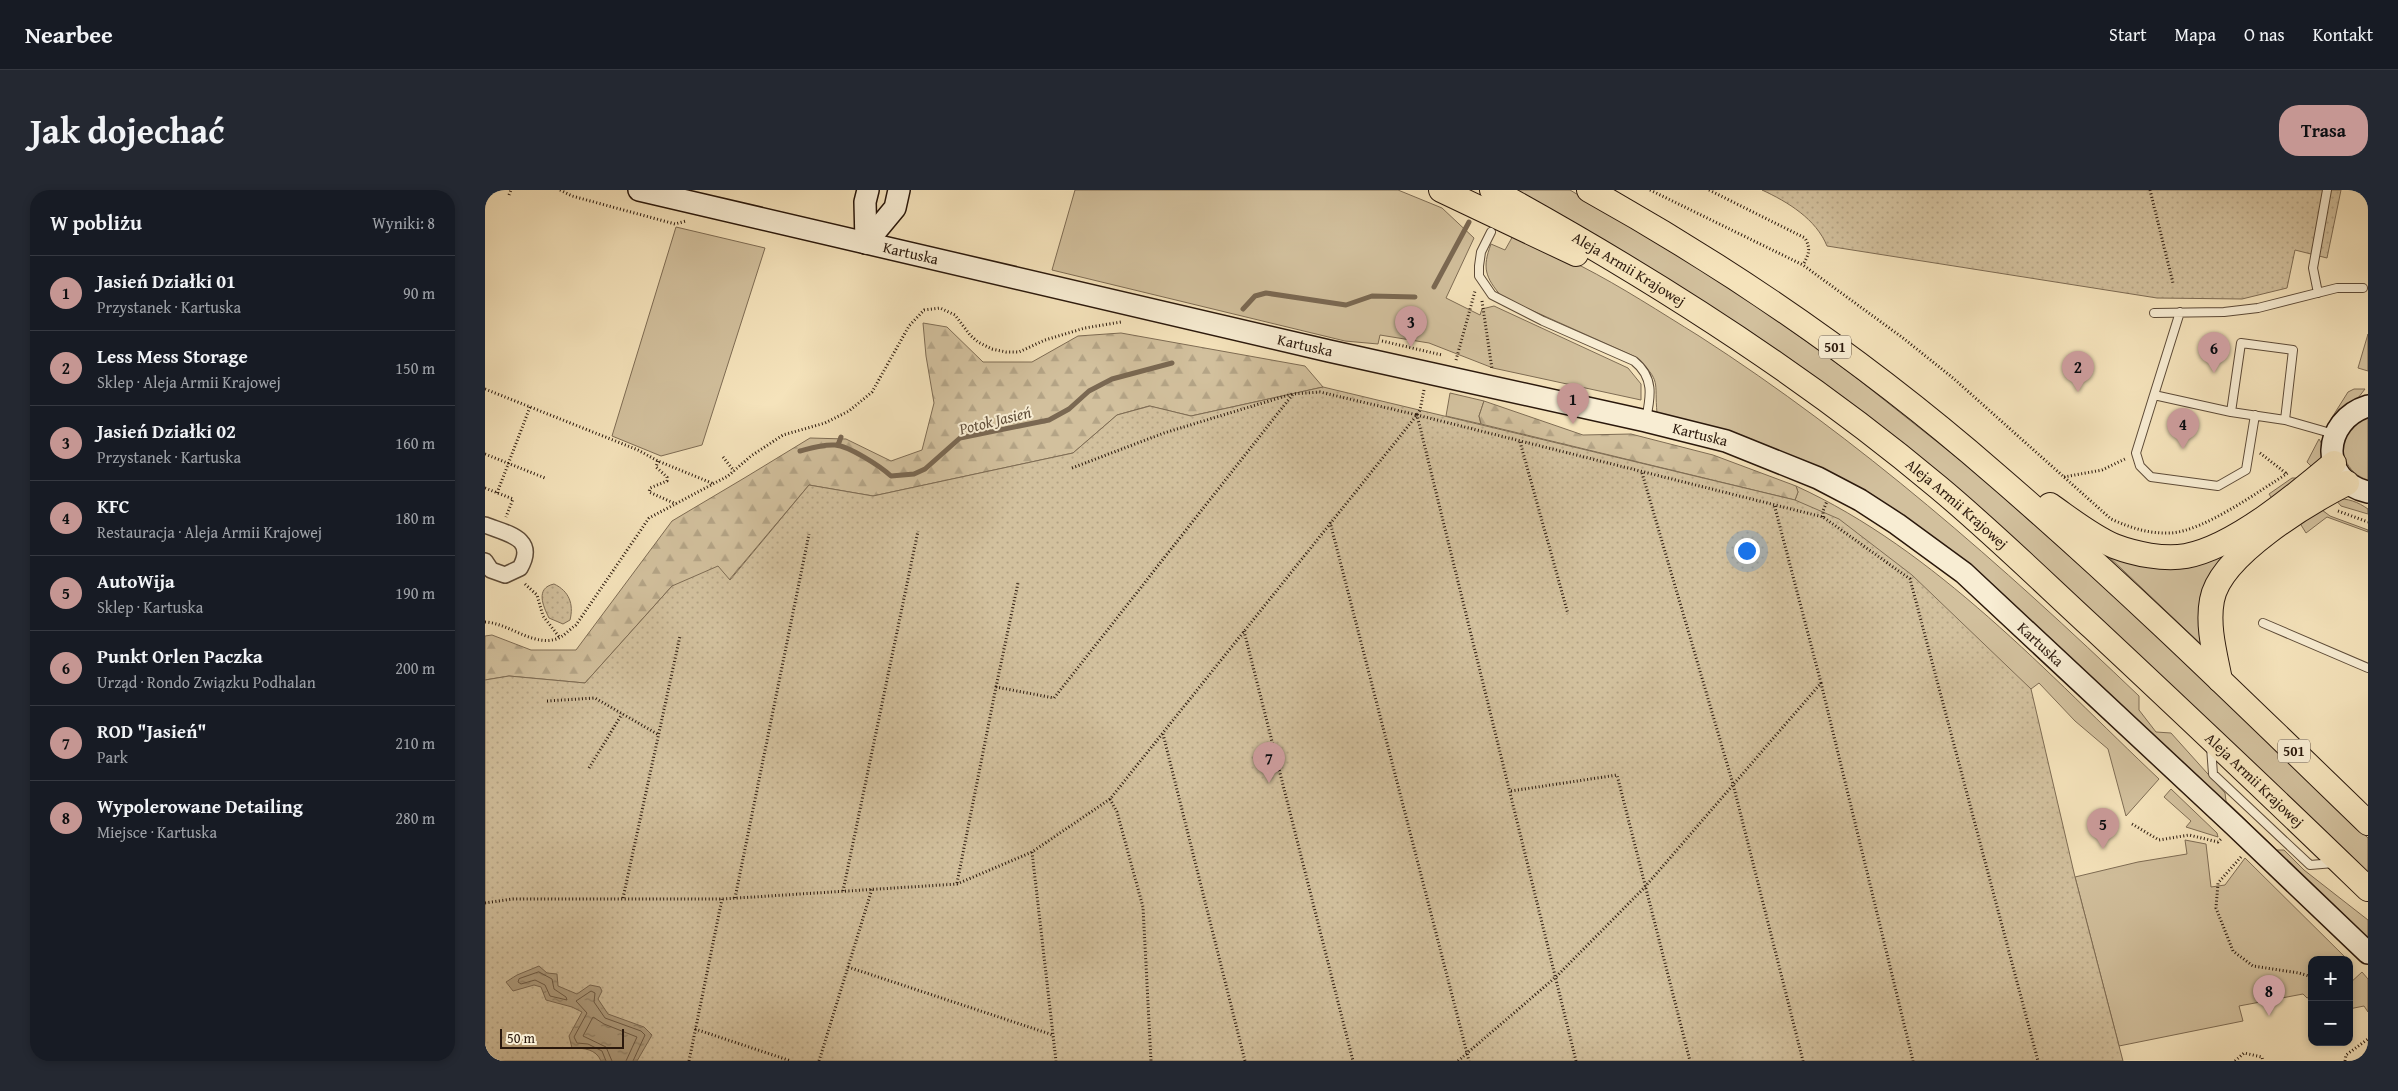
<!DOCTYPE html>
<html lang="pl">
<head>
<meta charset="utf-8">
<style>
	:root { --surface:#171b24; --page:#242831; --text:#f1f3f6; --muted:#9ea1a6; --line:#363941; --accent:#c59692 }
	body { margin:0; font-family:"Gentium Book Plus",serif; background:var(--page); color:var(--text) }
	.controls { position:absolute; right:15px; bottom:15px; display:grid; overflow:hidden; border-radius:10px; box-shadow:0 2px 8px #0003 }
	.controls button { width:45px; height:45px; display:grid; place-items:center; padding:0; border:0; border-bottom:1px solid var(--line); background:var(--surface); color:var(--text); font:25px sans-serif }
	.scale { position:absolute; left:15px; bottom:12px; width:124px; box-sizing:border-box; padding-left:5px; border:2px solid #2a180c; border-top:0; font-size:14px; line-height:18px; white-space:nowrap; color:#2a180c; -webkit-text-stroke:4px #f8edd3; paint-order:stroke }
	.you { position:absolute; left:1261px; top:360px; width:18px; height:18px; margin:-12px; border:4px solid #fff; border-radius:50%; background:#1a73e8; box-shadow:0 0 0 8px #1a73e833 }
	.badge { display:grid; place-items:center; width:32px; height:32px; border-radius:50%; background:var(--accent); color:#111; font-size:16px; font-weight:700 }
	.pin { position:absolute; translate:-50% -41px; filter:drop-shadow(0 1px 2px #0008) }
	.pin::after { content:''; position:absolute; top:26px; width:18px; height:15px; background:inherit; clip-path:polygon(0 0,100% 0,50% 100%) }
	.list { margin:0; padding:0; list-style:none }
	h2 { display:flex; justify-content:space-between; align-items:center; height:65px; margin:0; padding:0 20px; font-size:21px }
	h2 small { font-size:16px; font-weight:400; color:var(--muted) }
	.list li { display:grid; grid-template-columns:32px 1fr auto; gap:15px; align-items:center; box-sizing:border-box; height:75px; padding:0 20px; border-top:1px solid var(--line) }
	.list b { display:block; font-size:19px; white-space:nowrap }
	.list p { margin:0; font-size:16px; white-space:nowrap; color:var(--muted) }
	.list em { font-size:16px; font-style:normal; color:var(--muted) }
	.map { position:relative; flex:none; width:1883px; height:871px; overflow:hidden; border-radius:20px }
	header { display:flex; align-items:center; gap:30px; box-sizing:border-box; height:70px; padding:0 25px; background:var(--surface); border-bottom:1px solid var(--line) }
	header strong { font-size:24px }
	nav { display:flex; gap:28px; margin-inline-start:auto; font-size:18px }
	.intro { display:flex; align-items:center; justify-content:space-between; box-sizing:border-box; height:120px; padding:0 30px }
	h1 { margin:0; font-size:35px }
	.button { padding:12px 22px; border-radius:20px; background:var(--accent); color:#111; font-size:18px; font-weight:700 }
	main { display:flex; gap:30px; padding:0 30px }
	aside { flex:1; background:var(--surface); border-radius:20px; box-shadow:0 2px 8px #0003 }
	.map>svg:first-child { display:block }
	.grass { fill:#d2c09d; stroke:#7e6c54 }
	.forest { fill:url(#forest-firs); stroke:#7e6c54 }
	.park { fill:url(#park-dots); stroke:#7e6c54 }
	.water { fill:url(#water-ripples); stroke:#7a6852 }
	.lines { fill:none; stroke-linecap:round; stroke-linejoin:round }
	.shore { stroke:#6d5b46; stroke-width:1 }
	.stream { stroke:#7a6852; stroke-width:5 }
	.lane-casing { stroke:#5d4b38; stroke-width:10 }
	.street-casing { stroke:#5d4b38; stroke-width:18 }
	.secondary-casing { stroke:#2a180c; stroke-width:24 }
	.primary-casing { stroke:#2a180c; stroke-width:26 }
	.path { stroke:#2a180c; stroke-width:3; stroke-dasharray:1 2.5; stroke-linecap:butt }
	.lane { stroke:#f8edd3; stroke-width:8 }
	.street { stroke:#f8edd3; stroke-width:15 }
	.secondary { stroke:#f8edd3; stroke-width:21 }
	.primary { stroke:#f5e3bb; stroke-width:24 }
	.labels { text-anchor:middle; stroke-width:4; stroke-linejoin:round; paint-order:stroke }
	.shield { fill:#f8edd3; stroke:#685848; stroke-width:1 }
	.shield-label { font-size:14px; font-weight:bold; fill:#2a180c }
	.street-label { font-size:15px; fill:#2a180c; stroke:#f8edd3 }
	.water-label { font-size:16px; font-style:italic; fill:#604e3a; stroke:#f8edd3 }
</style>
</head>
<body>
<header>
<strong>Nearbee</strong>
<nav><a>Start</a><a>Mapa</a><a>O nas</a><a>Kontakt</a></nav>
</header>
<div class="intro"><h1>Jak dojechać</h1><a class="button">Trasa</a></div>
<main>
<aside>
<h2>W pobliżu<small>Wyniki: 8</small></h2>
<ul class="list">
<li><span class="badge">1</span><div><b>Jasień Działki 01</b><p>Przystanek · Kartuska</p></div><em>90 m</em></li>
<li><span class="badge">2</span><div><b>Less Mess Storage</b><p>Sklep · Aleja Armii Krajowej</p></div><em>150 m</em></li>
<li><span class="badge">3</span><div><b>Jasień Działki 02</b><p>Przystanek · Kartuska</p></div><em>160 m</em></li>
<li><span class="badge">4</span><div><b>KFC</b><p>Restauracja · Aleja Armii Krajowej</p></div><em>180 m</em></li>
<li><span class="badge">5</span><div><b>AutoWija</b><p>Sklep · Kartuska</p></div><em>190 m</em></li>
<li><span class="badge">6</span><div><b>Punkt Orlen Paczka</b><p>Urząd · Rondo Związku Podhalan</p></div><em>200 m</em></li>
<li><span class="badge">7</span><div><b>ROD &quot;Jasień&quot;</b><p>Park</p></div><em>210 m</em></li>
<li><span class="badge">8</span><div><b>Wypolerowane Detailing</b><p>Miejsce · Kartuska</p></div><em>280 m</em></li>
</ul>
</aside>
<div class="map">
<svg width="1883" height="871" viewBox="0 0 1883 871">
	<defs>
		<pattern id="forest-firs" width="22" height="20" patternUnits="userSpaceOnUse" patternTransform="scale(1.25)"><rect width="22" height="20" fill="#d2c09d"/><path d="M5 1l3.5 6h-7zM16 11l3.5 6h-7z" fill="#b4a486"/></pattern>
		<pattern id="park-dots" width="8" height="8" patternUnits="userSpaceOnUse" patternTransform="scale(1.25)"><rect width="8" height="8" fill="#d2c09d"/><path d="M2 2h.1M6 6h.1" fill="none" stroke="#b4a486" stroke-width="1.8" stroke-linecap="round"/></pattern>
		<pattern id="water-ripples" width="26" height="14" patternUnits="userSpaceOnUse" patternTransform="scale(1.25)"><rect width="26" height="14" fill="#b09e80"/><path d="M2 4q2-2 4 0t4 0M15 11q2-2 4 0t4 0" fill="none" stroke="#8f8067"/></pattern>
	</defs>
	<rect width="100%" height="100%" fill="#f5e3bb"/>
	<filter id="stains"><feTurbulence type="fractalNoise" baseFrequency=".004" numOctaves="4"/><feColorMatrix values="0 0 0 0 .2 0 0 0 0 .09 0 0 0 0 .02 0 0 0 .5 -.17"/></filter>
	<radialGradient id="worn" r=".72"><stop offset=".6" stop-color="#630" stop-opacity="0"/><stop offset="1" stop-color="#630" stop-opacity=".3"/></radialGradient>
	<path class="grass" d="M590,0H913L957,18L989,48L961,108L995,125L997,119L1009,116L1143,178L1156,194V210L1008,178L944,153L895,145L893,154L860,151L567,80Z
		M1028,0H1085L1240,93L1364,182L1490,282L1641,417L1883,648V686L1624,437L1474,299L1351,203Z
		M191,37L280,58L217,255L176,266L127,246Z
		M1029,44C1051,54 1074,64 1096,76C1137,97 1175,122 1214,146C1374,249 1517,375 1654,506V520L1671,542L1686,543L1740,603L1741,611L1792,660H1799L1819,680L1883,730V752C1784,657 1687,561 1586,468C1525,412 1465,354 1395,310C1327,267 1248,243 1172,223C1169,191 1177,192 1151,167L1017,107C1000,87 997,78 1006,54L1020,60Z
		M1883,144V181L1873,178Z
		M1869,199H1880L1873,208L1846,229L1863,202Z
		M965,203L999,211L994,226L996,234L961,226Z
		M1883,225V290C1862,284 1850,259 1864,239C1868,233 1877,229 1883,225Z
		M1834,249C1842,261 1837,270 1829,279L1822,272Z
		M1807,288H1813L1788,310L1784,304Z
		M1311,296C1451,360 1563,484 1674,589L1641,626L1623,559L1590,531L1554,493L1546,499L1310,310L1313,302Z
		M1850,309C1863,308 1873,312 1883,319V324L1856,316Z
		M1833,317L1845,326L1883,340V342L1842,327L1821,343L1813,330Z
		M1740,360L1744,365L1719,457L1621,364Z
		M1686,599L1732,643L1733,647L1701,637L1706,631L1679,607Z
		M1700,650L1721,654L1726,697L1740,695L1760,668L1863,770H1827V806L1822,808L1818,804L1754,816L1758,831L1634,856L1590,687L1653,672L1702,664Z
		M1877,782L1883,789V822L1879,816L1864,819V794Z"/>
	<path class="forest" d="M438,133L462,137L498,172H547L593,146L636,143L820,176L838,197L706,226L664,216L632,225L588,263L388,306L324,295L244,390L187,396L100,493L24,486L0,490V446L7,445L46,460H91L187,331L261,287L325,248L361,249L406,271L437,260L449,213L441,166Z
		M999,211L1098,245L1146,244L1228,265L1311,296L1313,302L1310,310L996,234L994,226Z"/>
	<path class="park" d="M1277,0H1856L1842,68L1810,60L1802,98L1757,109L1672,108L1342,56C1331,29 1303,12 1277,0Z
		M838,197L1310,310L1354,329L1427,385L1546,499L1590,687L1638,871H0V490L24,486L100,493L187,396L233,376L245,390L324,295L388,306L588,263L632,225L665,216L706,226Z
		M69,394C84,401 89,414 85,430L78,434L64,428C58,416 50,398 69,394Z"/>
	<path class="water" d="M54,776L62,783L72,784L73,796L92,804L105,795L115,797L117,801L113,809L123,824L159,837L167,845L152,871H116C111,859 99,858 87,858L84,846L97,822L87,817L61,810L56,797L49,795L28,801L21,792L32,785Z"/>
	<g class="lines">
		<path class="shore" d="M54,782L67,789L69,799L81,807L82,810L65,806L60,795L50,790L36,794L33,792L34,789Z
			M121,871L117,861L103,854L92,853L89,847L102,823L91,811L106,801L110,803L109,812L120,828L156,841L160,845L148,871
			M127,871L121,857L98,846L108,827L119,834L152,847L141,871"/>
		<path class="stream" d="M949,97L984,32
			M758,119L770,106L781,103L861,115L887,106L930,107
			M353,255L356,247
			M315,261C326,258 338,254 350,255C364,256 395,276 406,286L429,284L440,279L475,248L564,230L584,219L604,201L627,189L687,173"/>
		<g class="lane-casing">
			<path id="lane" d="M1006,42L996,62L994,76V86L1007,105L1058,131L1149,171C1169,187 1166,206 1161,229
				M1833,103L1828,78L1842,0
				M1695,122L1669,205L1746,222
				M1669,123L1739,122L1773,118L1852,98H1878
				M1669,205L1651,263L1655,276L1666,287L1733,296L1761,280L1770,225
				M1800,230L1746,222L1756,153L1808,160L1800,230L1849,244
				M1778,433L1883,478
				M1726,557L1728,584L1825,675L1849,673"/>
		</g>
		<g class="street-casing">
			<path id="street" d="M0,335C23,344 52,348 35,378L20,385L6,380L0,371"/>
		</g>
		<g class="secondary-casing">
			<g id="secondary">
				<path id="s1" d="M154,0L844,161L1161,231L1241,251L1333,288L1375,310L1412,334L1479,383L1749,635L1883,763"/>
				<path d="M381,53L410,18L414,0"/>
				<path d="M381,53L380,12L383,0"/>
				<path d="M1883,216C1837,230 1833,291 1883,302"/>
			</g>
		</g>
		<g class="primary-casing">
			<g id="primary">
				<path d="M956,0L1091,64"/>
				<path id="s2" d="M1007,0C1164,86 1316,182 1453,297C1507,342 1557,391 1608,438C1700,524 1792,611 1883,699"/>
				<path d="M1104,0C1248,80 1386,176 1510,284C1639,395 1761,515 1883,633"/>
				<path d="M1565,315C1585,329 1606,346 1629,356C1650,364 1679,370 1701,366C1749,357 1811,305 1849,273"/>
				<path d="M1735,490C1730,464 1722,436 1727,410C1735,365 1823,313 1862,293"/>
			</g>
		</g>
		<path class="path" d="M75,0L87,6L190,34L201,31
			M1165,0L1318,75L1418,148L1468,188L1626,329C1646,338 1664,344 1686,343C1719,341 1774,301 1803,283
			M1224,0L1320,48C1326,59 1324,64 1318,75
			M1665,0L1688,93
			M24,5L26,0
			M997,111L1007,179
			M897,151L957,165
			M971,170L990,101
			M0,199L153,260L173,271L229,294
			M1035,252L1083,424
			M1775,263L1802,284
			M0,264L60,288
			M238,267L249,281
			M173,271L171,277L182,287V291L165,298L164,302L191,314
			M587,278L679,243L807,204
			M1157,283L1248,594L1318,871
			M1579,287L1617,280L1642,268
			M0,298L28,309L21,327
			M12,303L45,217
			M1853,321L1883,332
			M1338,327V321L1342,311
			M845,332L984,871
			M40,394L52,405L58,426L75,448
			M0,432C25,433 51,460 76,447C81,444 86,438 91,435L164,328L243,286L266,266L298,245L340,233L364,221L387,202L424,136L439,120L455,118L470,125L485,145L493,152L507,159L521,162H534L560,150L600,138L636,132
			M759,441L868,871
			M1336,493L1428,871
			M511,497L533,393
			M62,511L110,508L174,545
			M678,544L760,871
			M104,578L137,524
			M1026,601L1132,585L1205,871
			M625,609L632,622L658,717L666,871
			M1647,634L1674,650L1704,645L1733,652L1737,648
			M547,662L571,871
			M1756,667L1733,693L1731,718L1748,761L1768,776L1814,783L1827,787
			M472,693L511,497L569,508L808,204L835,202L932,225
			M358,701L433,341
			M138,708L195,446
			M250,708L324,344
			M0,713L27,709H237L472,694L547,662L625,609L932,225L935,220L939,200
			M363,777L568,845
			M210,839L306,871
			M204,871L237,709
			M334,871L387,699
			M973,871L1072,786L1159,698L1336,493L1289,314
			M1091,871L932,225L1338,327L1425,389L1553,871
			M1750,871L1759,863L1777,867L1778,871
			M1860,871L1861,865L1883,849"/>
		<use href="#lane" class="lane"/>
		<use href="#street" class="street"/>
		<use href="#secondary" class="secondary"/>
		<use href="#primary" class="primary"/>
	</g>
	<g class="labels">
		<g class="shield">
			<rect x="1334" y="145.5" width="32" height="23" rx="4"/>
			<rect x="1793" y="549.5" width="32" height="23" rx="4"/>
		</g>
		<g class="shield-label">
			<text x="1350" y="162">501</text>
			<text x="1809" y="566">501</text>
		</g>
		<g class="street-label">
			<text dy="5" stroke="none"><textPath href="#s1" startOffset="279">Kartuska</textPath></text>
			<text dy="5" stroke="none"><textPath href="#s2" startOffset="158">Aleja Armii Krajowej</textPath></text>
			<text dy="5" stroke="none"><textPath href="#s1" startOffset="684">Kartuska</textPath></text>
			<text dy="5" stroke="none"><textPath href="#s1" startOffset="1089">Kartuska</textPath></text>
			<text dy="5" stroke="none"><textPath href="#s2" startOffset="562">Aleja Armii Krajowej</textPath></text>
			<text dy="5" stroke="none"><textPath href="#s1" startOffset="1494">Kartuska</textPath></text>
			<text dy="5" stroke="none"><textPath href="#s2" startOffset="968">Aleja Armii Krajowej</textPath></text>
		</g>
		<g class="water-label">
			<text transform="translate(510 230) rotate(-14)" y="6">Potok Jasień</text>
		</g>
	</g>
	<rect width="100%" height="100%" filter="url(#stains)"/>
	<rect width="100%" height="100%" fill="url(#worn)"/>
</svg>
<div class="controls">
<button>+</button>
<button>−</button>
</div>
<div class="scale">50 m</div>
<div class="you"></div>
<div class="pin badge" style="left:1088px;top:234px">1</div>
<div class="pin badge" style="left:1593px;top:202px">2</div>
<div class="pin badge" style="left:926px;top:157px">3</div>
<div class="pin badge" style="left:1698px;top:259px">4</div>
<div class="pin badge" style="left:1618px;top:659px">5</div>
<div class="pin badge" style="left:1729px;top:183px">6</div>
<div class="pin badge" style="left:784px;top:593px">7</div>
<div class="pin badge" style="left:1784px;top:826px">8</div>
</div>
</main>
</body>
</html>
